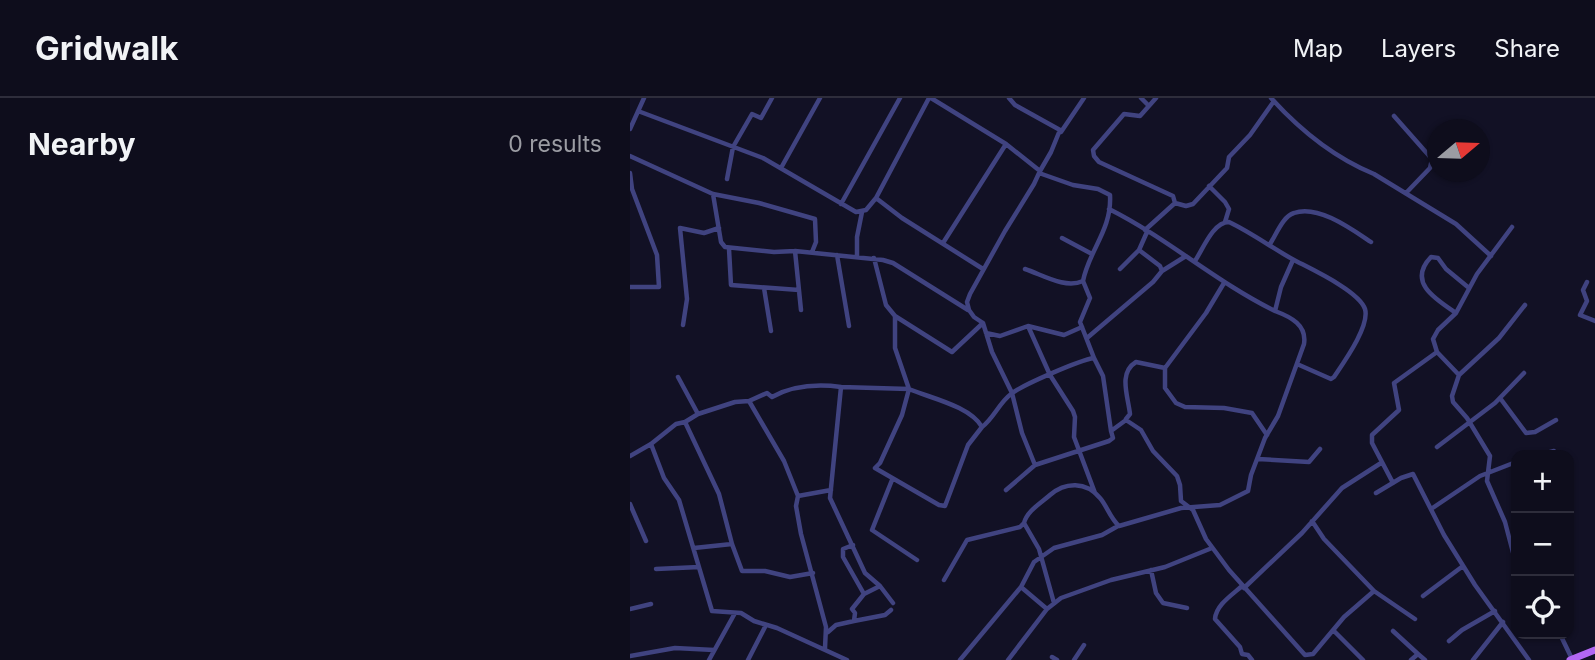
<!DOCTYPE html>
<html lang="en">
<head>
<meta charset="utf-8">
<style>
	:root { --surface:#0e0d1c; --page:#171625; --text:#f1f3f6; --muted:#9b9ca3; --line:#2e2d3b }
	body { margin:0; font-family:Inter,sans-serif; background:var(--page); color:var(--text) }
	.controls { position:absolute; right:21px; bottom:21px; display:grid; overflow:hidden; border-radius:14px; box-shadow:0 2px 5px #0004 }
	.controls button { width:63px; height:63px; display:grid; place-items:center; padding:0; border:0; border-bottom:2px solid var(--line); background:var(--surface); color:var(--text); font:35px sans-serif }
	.compass { position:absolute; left:797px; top:21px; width:63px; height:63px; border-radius:50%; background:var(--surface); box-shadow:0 2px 5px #0004; rotate:71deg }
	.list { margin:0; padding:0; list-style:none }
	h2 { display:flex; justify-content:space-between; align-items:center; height:91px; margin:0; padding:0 28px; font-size:30px }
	h2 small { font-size:23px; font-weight:400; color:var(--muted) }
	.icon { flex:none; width:38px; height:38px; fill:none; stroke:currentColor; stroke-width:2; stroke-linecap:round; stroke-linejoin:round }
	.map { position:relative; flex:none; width:965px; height:562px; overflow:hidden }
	header { display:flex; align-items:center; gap:42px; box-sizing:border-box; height:98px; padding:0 35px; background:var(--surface); border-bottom:2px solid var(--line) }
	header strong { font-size:33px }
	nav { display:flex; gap:38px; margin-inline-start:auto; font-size:24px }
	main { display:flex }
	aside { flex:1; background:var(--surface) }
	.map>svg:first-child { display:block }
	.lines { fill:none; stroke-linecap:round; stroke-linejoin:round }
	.minor { stroke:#404380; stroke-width:4.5 }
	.primary { stroke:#b267f3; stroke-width:7 }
</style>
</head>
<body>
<header>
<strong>Gridwalk</strong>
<nav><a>Map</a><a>Layers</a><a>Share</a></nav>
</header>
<main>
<aside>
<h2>Nearby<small>0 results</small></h2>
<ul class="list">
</ul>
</aside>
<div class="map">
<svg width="965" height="562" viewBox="0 0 965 562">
	<rect width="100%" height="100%" fill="#121125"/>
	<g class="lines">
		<path class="minor" d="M299,0L246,100L272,120L353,171
			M301,0L376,46L410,73L404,86L375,133L340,196L337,204L339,212L344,219L353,225L362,254L382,295L392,335L405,367
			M379,0L385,7L430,32L421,54L410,73
			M511,0L519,8
			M641,0C670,32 705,60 744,76L826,126L861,158
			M8,13L133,60L226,114L236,112L246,100
			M764,18L802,61L800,70L776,95
			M0,31L14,0
			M431,34L454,0
			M0,58L83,96L129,105L185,121L186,144L182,154
			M151,70L190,0
			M0,75L2,91L27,157L29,189H0
			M409,75L443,87L468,91L480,97C482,132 459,152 453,183L460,200L450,224L464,260
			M97,81L103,49L122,16L131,20L142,0
			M579,88L595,104L599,111L595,124
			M83,96L91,144L95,149L144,154L165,153L253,162L263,165L338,212
			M545,105L556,108L563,106L597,70L599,59L620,37L644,3
			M211,106L270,0
			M479,111C537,140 586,184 645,213
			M882,129L847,176L826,215L808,232L803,241L807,254L829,277L822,298L823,304L837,320L860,358L857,383L875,424L886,466
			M515,132L545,105L543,98L469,64L464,58L463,52L494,16L510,18L526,0
			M432,140L462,156
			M313,145L376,46
			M640,146C646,137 653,118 664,115C688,106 723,132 741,144
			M99,151L101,187L169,192
			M509,152L517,134
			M165,153L171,212
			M207,157L219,228
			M227,158V139L232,114
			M244,160L256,207L265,218L322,254L353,225
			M565,163C573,151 583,124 599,124C622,135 642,150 664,162C681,171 729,193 735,211C740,228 714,264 704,279L701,281L667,266
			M395,171C413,177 435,191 453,183
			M490,171L509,152L530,168L532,173
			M957,184L953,192L957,203L950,217L965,223
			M594,185L576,215L535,270V290L546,305L555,309L594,310L622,315L637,337
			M134,190L141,233
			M826,215C805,201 777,184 801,159L808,160L816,171L839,190
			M53,227L57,201L50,130L74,135L89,130
			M398,228L420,277L443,313L445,319L444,339L465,395
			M356,235L370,238L398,228L434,237L452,229
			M457,240L523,184L532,173L556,158
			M829,277L869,240L895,207
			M211,289L279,291L265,250V219
			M870,300L896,335L905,334L926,322
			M119,303L137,295L142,299C162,288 188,286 211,289L200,400L235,475L250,488L263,505
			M68,316L105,304L119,303L154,363L168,398L166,408L171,436L196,529L195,550
			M496,321L500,316C498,298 488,275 506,264L535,270
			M55,324L89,396L102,446L112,473H135L160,479L183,475
			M352,329L338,347L315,408L309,407L245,370L250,365L272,317L279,291C300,300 340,308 352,329C364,320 369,305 381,296C392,287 450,262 464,260L473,278L481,333L496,322L511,332L523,353L547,378L550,387L551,403L563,412L576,441L599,472L675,557L683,556L714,519L744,493
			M21,346L34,380L49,402L82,513L111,515L124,523L147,530L217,562
			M807,349L865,305L894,275
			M909,357L924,353
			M0,358L21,346L46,326L55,324L68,316L48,279
			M628,361L679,364L690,351
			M262,382L242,432L287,462
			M763,385L742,345V337L769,312L764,285L807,254
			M376,392L405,367L479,343L483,340L481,333
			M746,395L771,380L783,376L814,437L845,487L899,562
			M168,398L201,392
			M0,406L16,443
			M801,411L850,378L886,364
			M682,423L694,441L744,493L785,521
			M223,447L213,451V459L234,496
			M64,450L102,446
			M26,471L69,469
			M521,472L526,495L533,505L557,510
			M314,482L337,442L390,429L393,426
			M612,488C602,497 586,507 585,521L610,549L612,556L618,557L622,562
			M391,489L417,511
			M614,490L672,435L712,390L751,365
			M793,498L833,468
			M424,505L409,451L394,425C397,413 411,405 420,397C435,384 456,383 470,400C477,408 480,420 489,428L551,410L590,407L618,393L621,377L635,340L648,318L674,246C677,227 661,219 645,213L651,189L663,162
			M0,511L21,506
			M224,523L255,517L261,512
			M704,533L733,562
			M763,533L788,556
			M198,534L206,527L224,523L225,515L222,511L234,496L250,488
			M930,536L942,561
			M819,543L832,532L865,513
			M0,558L45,550L84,552
			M422,559L427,562
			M79,562L105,515
			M118,562L136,527
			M330,562L391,489L404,464L424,450L472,437L488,428
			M378,562L417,511L431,500L481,482L535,469L582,450
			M444,562L454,547
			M781,562L788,556L795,562
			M843,562L873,524"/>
		<path class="primary" d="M940,562L965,552"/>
	</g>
</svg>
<div class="controls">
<button>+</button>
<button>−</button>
<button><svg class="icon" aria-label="locate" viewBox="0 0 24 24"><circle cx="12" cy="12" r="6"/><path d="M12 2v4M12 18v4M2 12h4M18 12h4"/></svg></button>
</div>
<svg class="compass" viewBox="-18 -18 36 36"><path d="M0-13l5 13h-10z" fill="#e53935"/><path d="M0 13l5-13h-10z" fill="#9b9ca3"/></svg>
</div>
</main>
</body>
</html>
